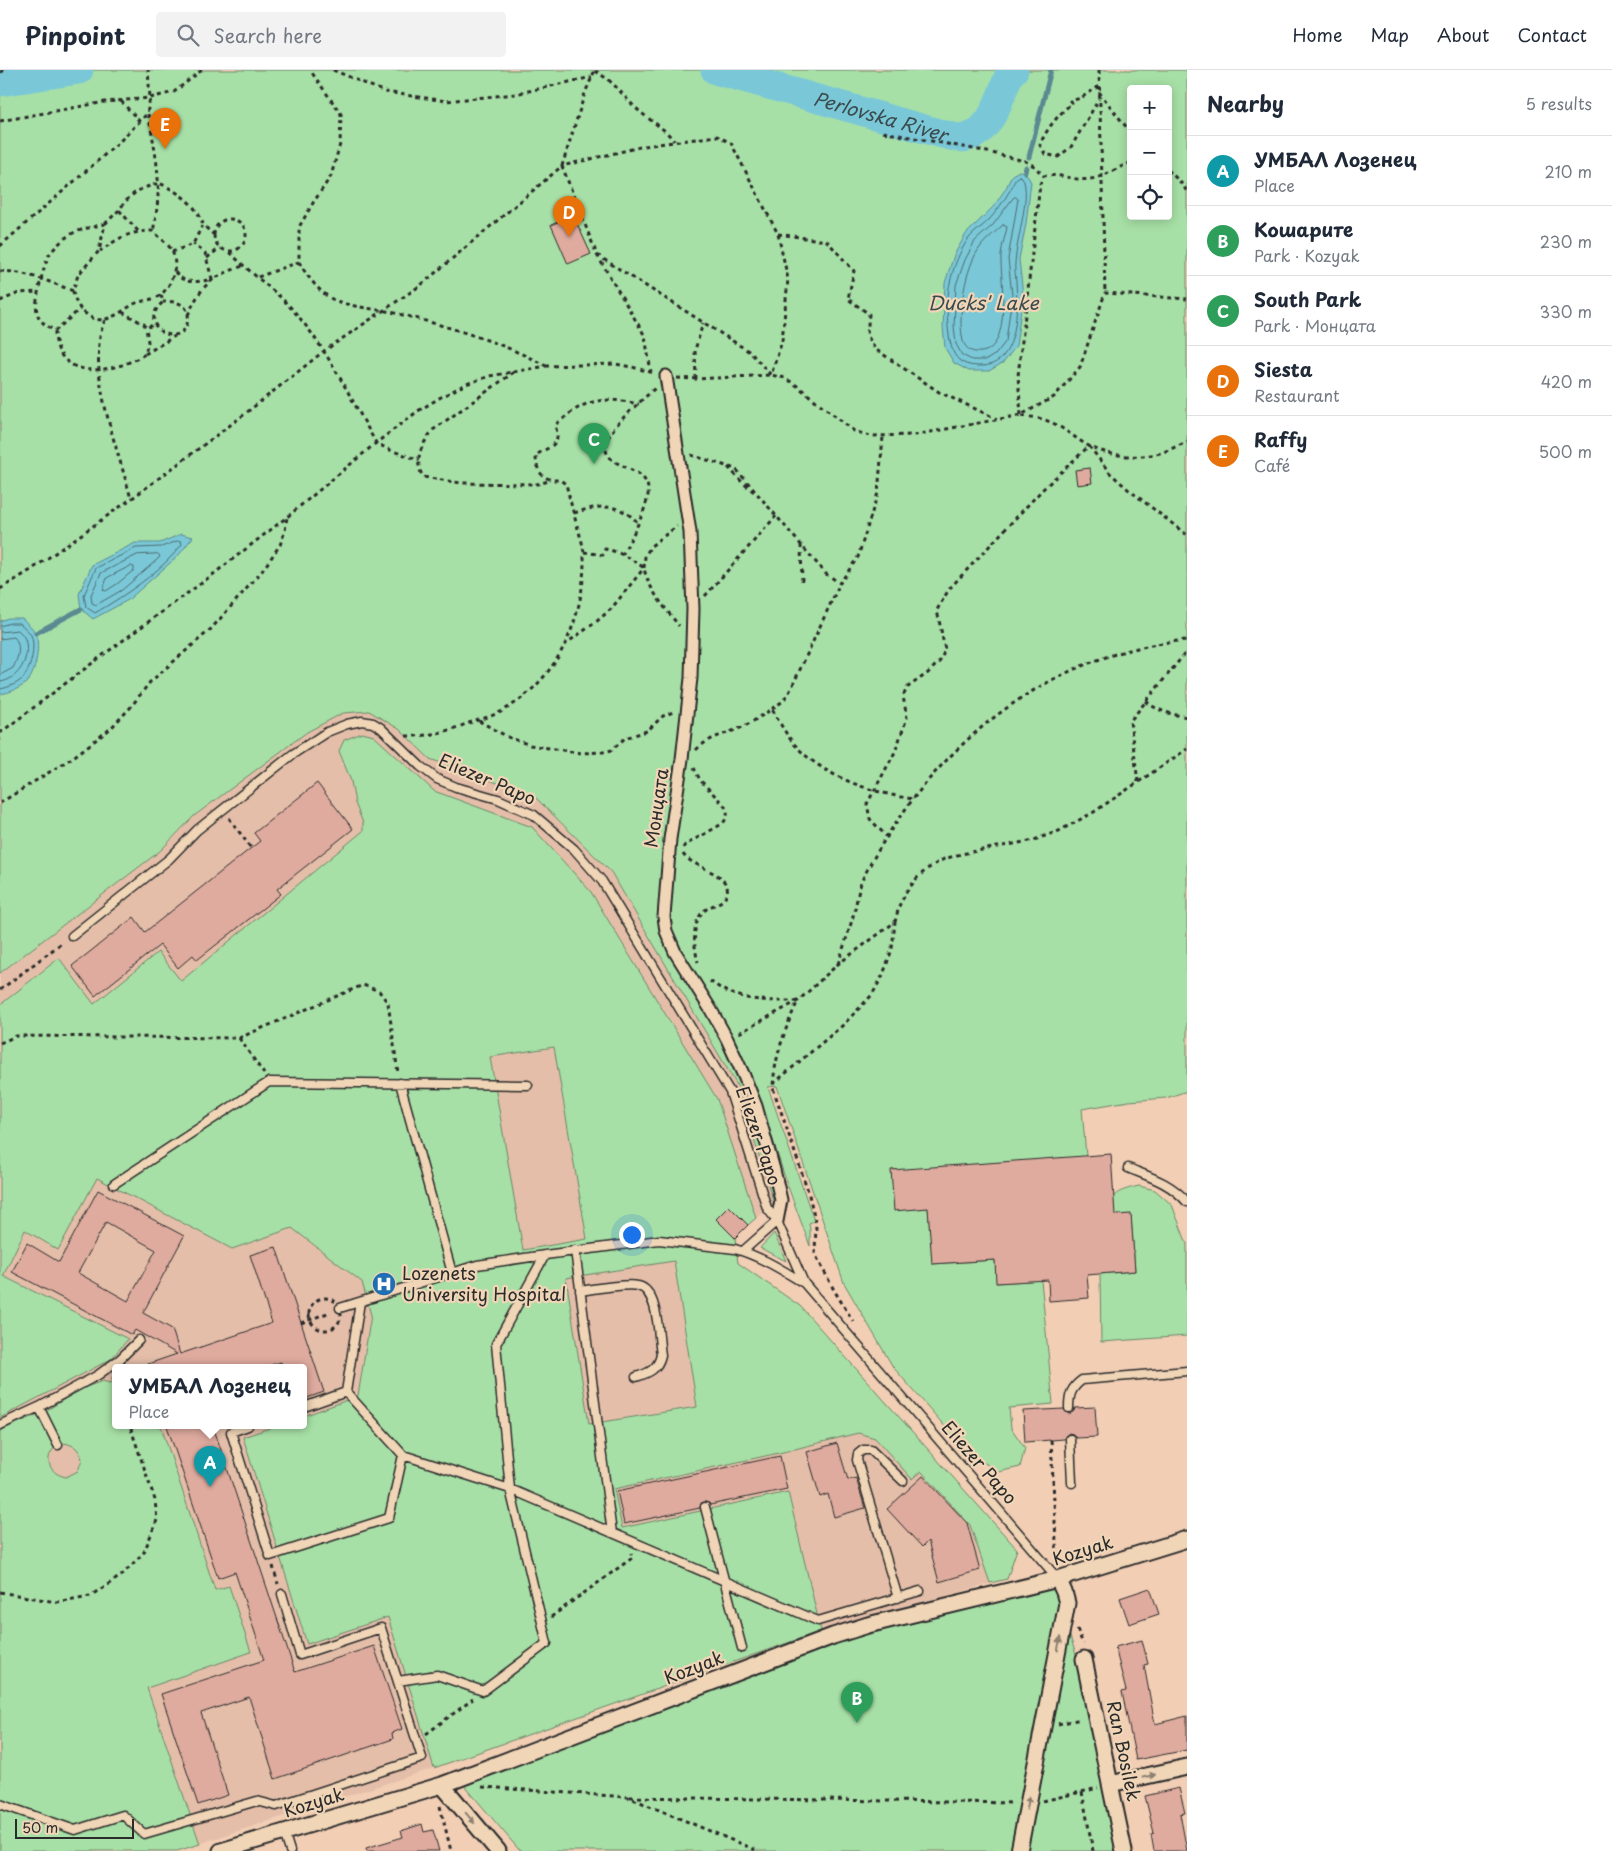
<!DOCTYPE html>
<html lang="en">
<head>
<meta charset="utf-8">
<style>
	:root { --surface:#fff; --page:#f2f2f3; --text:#1f2937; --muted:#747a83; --line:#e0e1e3; --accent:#1f6fb2 }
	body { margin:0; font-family:"Playpen Sans",sans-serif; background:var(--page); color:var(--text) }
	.controls { position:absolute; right:15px; top:15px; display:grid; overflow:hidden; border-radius:5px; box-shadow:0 2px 12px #0003 }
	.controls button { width:45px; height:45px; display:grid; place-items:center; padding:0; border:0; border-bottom:1px solid var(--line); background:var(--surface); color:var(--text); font:25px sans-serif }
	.scale { position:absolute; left:15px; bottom:12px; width:119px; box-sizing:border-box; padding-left:5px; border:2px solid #2b2b2b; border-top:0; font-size:14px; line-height:18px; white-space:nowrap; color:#2b2b2b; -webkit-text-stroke:4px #f0d5b7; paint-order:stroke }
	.you { position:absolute; left:631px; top:1164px; width:18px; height:18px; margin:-12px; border:4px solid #fff; border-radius:50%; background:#1a73e8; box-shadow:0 0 0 8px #1a73e833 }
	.badge { display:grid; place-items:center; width:32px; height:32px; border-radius:50%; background:var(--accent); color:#fff; font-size:16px; font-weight:700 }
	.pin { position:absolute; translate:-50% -41px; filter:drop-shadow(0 1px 2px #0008) }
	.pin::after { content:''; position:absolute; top:26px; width:18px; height:15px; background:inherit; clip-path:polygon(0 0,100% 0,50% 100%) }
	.popup { position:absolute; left:112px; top:1294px; width:195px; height:65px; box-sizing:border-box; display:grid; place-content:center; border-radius:5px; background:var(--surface); filter:drop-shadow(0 1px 4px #0005); font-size:16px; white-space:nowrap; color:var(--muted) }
	.popup b { font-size:19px; color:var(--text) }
	.popup::after { content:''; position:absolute; left:50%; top:100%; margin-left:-10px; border:10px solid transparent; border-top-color:var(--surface) }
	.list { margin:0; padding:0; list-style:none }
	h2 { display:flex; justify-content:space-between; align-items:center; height:65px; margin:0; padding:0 20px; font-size:21px }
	h2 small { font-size:16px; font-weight:400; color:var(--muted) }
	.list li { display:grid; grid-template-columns:32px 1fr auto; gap:15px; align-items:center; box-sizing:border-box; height:70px; padding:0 20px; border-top:1px solid var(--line) }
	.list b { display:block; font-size:19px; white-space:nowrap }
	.list p { margin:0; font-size:16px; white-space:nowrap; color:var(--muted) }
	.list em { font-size:16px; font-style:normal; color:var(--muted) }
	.icon { flex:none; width:28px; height:28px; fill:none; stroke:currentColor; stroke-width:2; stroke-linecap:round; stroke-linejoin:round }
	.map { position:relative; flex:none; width:1187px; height:1781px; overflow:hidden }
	header { display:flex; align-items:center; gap:30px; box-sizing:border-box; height:70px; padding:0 25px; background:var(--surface); border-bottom:1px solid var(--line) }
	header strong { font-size:24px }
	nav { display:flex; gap:28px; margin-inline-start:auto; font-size:18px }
	.search { width:350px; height:45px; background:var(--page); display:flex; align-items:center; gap:12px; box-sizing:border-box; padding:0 18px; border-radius:5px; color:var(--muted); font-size:19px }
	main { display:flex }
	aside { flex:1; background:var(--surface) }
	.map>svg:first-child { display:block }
	.built { fill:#e4bea9; fill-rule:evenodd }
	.green { fill:#a7e0a6; stroke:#698668; fill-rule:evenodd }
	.water { fill:#7ac8d7; stroke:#5a8992 }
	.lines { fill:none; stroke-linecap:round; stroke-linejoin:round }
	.shore { stroke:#4b6a70; stroke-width:1 }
	.stream { stroke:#5a8992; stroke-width:5 }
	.river { stroke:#7ac8d7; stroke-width:29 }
	.building { fill:#dfab9f; stroke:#2b2b2b; fill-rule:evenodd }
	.service-casing { stroke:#2b2b2b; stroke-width:11 }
	.pedestrian-casing { stroke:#2b2b2b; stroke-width:15 }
	.minor-casing { stroke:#2b2b2b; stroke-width:19 }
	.path { stroke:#2b2b2b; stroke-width:3; stroke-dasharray:4 4; stroke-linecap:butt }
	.service { stroke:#f0d5b7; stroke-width:8 }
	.pedestrian { stroke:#f0d5b7; stroke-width:11 }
	.minor { stroke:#f0d5b7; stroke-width:15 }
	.oneway { fill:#8e8071 }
	.labels { text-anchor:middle; stroke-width:4.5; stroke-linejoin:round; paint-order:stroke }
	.street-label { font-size:18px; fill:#2b2b2b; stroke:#f0d5b7 }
	.poi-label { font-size:18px; fill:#2b2b2b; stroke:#f0d5b7; text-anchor:start }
	.water-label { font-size:19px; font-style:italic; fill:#3b4a4d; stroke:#f0d5b7 }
</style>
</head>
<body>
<header>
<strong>Pinpoint</strong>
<div class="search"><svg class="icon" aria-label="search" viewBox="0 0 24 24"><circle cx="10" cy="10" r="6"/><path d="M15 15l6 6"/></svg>Search here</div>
<nav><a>Home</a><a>Map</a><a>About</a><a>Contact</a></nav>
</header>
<main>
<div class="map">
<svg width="1187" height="1781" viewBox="0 0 1187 1781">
	<rect width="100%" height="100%" fill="#f2ceb5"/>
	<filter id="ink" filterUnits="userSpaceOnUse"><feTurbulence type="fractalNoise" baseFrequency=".02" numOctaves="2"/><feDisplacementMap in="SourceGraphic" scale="10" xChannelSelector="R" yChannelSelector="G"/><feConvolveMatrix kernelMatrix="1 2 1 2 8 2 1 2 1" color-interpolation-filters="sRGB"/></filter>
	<g filter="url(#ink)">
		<path class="built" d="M369,641L399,659L430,689L534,726L611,802L738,1017L774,1134L748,1155L735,1168L738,1193L800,1236L1017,1479L1007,1509L821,1561L434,1698L176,1781H0V903L160,781L194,746L307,662L343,643ZM116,1298H304V1356H116Z"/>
		<path class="green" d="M0,0H1187V1021L1166,1028L1129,1031L1082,1039L1086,1086L894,1140L928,1138L933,1194L995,1190L997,1213L1041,1210L1053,1334L1009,1338L1011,1358L1025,1378L1020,1397L998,1402L973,1385L960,1370L956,1369L893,1297L844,1213L777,1016L768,1017L814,1151L809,1153L810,1159V1176L787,1114L756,1017L745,1016L777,1126L774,1134L738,1017L611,802L534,726L430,689L399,659L369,641L343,643L307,662L194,746L160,781L0,903ZM1131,19H1168V146H1131Z
			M362,663L374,666L434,721L532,757L591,822L717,1029L756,1148L748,1155L729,1136L716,1149L735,1168L738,1193L800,1236L1017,1479L1007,1509L990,1513L970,1455L921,1401L912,1409L875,1368L858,1363L779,1383L614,1419L622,1458L788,1422L821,1561L434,1698L388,1547L307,1574L243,1367L276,1356H304V1346L358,1326L371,1245L362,1212L292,1158L232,1179L97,1108L58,1180L25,1160L3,1206L128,1269L111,1289L0,1348V935L59,888L94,934L158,882L181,911L363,761V753L355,733L351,711L339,681L344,670ZM554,977L587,1169L523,1180L490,987ZM674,1191L697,1337L589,1354L566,1208Z
			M1139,1116L1155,1120L1172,1135L1187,1174V1266L1101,1272L1100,1204L1135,1201L1131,1145L1100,1146C1114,1125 1112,1122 1139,1116Z
			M774,1163L786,1191L760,1178Z
			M103,1311L109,1313L116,1311V1356H161L215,1520L229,1516L251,1582L147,1618L200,1774L177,1781H0V1361L47,1340L83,1318ZM64,1373C75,1375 79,1379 82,1389L78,1401L66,1407C44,1403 43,1379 64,1373Z
			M1054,1517L1078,1591L1118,1781H520L464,1715L833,1572Z"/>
		<path class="water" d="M1019,101L1025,102L1031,112L1026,154L1019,189L1023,225L1016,276L1004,292L989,301H969L954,293L945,278L943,257L945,213L954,185L966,164L994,136L1006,118L1012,105Z
			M181,464L193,467L178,486L128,530L93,549L81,539L79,524L92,495L135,473H160Z
			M8,548H22C26,552 32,557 35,562C41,573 36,602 28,611C22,618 9,623 0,624V551Z"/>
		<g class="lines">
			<path class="shore" d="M1019,106L1022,107C1033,125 1013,177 1015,201C1018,228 1022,297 980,296C973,296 965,295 959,290C945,279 946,229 950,213C953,198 960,180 969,168C975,161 983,156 989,150C997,141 1003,132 1009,122C1013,117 1013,110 1019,106Z
				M1016,127L1018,129L1008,189L1012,225L1006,271L996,284L986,290H972L962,285L956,274L954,256L956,215L965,190L975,171L993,155L1013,128Z
				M1003,155L1007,157C1005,168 1000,180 1001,191C1001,211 1013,286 976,282C970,282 965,277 963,271C957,246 965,196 981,176C987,168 996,162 1003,155Z
				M178,471H181L182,474C162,501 124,526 95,543L86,537L84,525L96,498L136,478L161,477Z
				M158,484L160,486L159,488L122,520L96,535L92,533L91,525L101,503L137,485Z
				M131,496L134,497V500L117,514L106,521L103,520L107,508Z
				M0,556L10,553H20C23,557 29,561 31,565C36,576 31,598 24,607C19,613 8,618 0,619
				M0,562L18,560C20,562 24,566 25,569C31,587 19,610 0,612
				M0,569L14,567C22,576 18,588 13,598L0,605"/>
			<path class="stream" d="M1029,87L1051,0
				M1025,102L1026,97
				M36,563L81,539"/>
			<g class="river">
				<path id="s1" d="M715,0L935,62C943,64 954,68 962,68C991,66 1000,26 1009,5L1014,0"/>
				<path d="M0,12L79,0"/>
			</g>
		</g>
		<path class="building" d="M573,145L591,184L568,194L551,155Z
			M1090,398L1092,413L1077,415L1075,400Z
			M317,713L353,759L277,819L281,824L197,890L193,885L178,898L160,875L95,926L72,896L134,847L145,862L260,771L254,763Z
			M1111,1084L1115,1145L1131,1144L1135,1201L1087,1205L1089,1228L1049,1231L1048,1210L996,1213L995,1190L932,1194L928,1138L894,1141L891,1100Z
			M98,1120L184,1166L143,1243L172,1259L180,1284L272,1253L250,1185L276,1177L324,1322L304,1329V1298H283L281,1292L261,1298H142V1296L177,1284L135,1260L132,1265L12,1202L27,1173L59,1192ZM106,1152L156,1180L128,1231L78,1203Z
			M729,1136L748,1155L735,1168L716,1149Z
			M1095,1337L1097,1367L1076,1368L1073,1364L1069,1363L1065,1366L1064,1369L1025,1372L1023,1341L1064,1339L1066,1342L1069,1344L1074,1341L1075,1338Z
			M167,1356H213L295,1602L374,1576L402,1659L392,1663L393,1669L275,1709L249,1627L201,1643L228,1725L198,1735L161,1624L264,1590L235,1502L218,1508Z
			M837,1373L848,1410L856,1408L865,1438L834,1447L828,1424L820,1427L807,1382Z
			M780,1386L787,1419L710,1435L709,1433L704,1432L701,1433L700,1438L624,1454L617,1421Z
			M923,1406L967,1453L980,1500L939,1512L928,1471L922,1477L887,1439Z
			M1150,1518L1159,1544L1129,1554L1120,1528Z
			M1142,1570L1148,1594L1144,1595L1155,1654L1187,1646V1680L1136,1690L1122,1622L1126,1621L1115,1577Z
			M1179,1718L1185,1743L1180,1744L1187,1781H1154L1151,1764L1154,1763L1145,1726Z
			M422,1754L424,1762L433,1760L439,1781H367L366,1778L403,1767L401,1761Z"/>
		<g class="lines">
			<g class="service-casing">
				<path id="service" d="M72,866L169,789L197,760L293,684L327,662L347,654L362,651L373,653L381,658L420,696L437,709L456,717L498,729L534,745L574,779L602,811L730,1022L767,1138L777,1151L804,1213L1058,1509
					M400,1013L452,1203
					M1128,1098C1150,1107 1171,1113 1187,1132
					M114,1114L269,1012L528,1015
					M575,1180L612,1463
					M743,1181L777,1151
					M580,1221C593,1219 627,1213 638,1216C659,1220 658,1267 661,1285C658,1299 649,1303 636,1307
					M340,1238L477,1195L545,1185L659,1170L735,1179C760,1186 782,1200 804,1213
					M39,1337L58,1375
					M304,1337L346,1322L360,1232
					M1069,1338C1069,1325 1071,1318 1082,1310L1187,1301
					M0,1355L39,1337L98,1305L120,1289L139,1270
					M248,1356L231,1362L270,1486L389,1448L403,1385L346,1322
					M1070,1369L1072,1413
					M403,1385L510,1419L818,1551L920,1521
					M705,1437L742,1578
					M898,1528L857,1390L858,1384L863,1380H871L903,1411
					M398,1611L437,1605L483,1621L547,1573L510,1419L496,1274L545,1185
					M0,1734L75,1760L123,1745L144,1764L257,1731L276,1736L422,1688L381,1558L300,1585L282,1524
					M284,1762L290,1781"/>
			</g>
			<g class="pedestrian-casing">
				<path id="pedestrian" d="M666,306L690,462L693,539L691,608L682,689L670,769L664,847L666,861L675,882L711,940L727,969L744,1006L756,1036L774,1100L781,1130L777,1151"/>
			</g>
			<g class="minor-casing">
				<path id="minor" d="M1084,1589L1124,1781
					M1110,1714L1187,1697
					M442,1715L498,1781
					M221,1781L442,1715L833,1566L868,1555L1058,1509L1187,1469
					M1019,1781L1067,1533L1064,1522L1058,1509"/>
			</g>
			<path class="path" d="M333,0L385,22L446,31L515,24L592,7
				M1099,0L1105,223
				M595,1C616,13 619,22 636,38C648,50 664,57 674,71
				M0,2L7,0
				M1099,16L1081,28L1070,31L1072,33C1059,44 1046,59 1040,75L1045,84L1058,87L1071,77L1099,29
				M1099,22L1131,63
				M121,31L140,52
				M148,44C157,88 163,117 153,161
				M0,51L105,32L150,28L174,22L202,0
				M883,62L979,80L1025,91L1034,96L1044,106
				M1168,100L1183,115L1187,122
				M214 165a16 16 0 1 1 32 0a16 16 0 1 1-32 0Z
				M105,154L119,140
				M138,161L119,140C132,122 139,119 159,113C171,118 187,128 195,139C204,151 199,153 213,164
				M778,164L827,171L854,201L848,229L869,244L867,265L875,279L939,322L997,349
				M0,176L117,74L147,44L150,28L148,0
				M172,182L193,174L202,156
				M230,182C249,203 273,218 292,239C327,278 350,327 376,373L390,380L419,390
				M597,185L750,282L771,305L782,271L788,209L778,164L731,73L717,66L644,76L562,96L597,185L645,266L651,302
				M207,188L220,178
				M299,192C306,205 319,222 332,229C352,238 374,238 395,243C446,256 500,271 546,296
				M0,201C26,202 48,211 73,221L78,205L99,181L105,154C92,157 79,159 68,166C61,171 54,178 49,185C44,195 34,232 37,242C39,252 47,256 55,261
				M175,202C184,215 198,212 212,209L205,183L193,174
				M258,207L299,192V157L313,133L331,106L340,74L341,44L310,0
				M73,221C75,231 78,238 86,244C103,258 118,243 134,234C142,230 151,231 159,226C172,217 179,195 172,181C168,173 159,167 153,161C129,161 119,168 100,181
				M161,225L163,232C133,258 185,282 188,249C190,234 175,230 163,232
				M0,231L19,223L38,222
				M122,242L144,254L146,258L155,254
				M188,245C202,214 211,207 243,196
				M105,250C84,297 119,381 131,429
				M55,261C55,313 114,304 145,284L148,272L146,258
				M55,261L80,239
				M145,284L175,266
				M514,302L433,360C422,374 413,390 423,407L461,413L537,414L549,411
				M677,308L696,309L771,305L785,308L796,315L854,361L870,366L915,365L1021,345L1054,327L1080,297L1105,223L1187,229
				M696,309L695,280L703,253
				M1021,345L1018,306L1040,114L1044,106C1062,103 1076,112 1091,109C1105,107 1117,97 1131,93
				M1022,346C1029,347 1037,347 1045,350C1061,355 1073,367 1087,375C1109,387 1143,390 1166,381C1173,378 1180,375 1187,372
				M691,385L736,399L826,504L840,513L858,487L878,423L883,367
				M728,397L742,412L754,422
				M574,443C599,435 619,432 638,453
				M801,475L802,513
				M584,482L603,485L605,479C620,482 632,489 644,498C648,519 666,539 679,556
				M622,485C630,470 651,433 648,418C644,394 603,399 606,375C608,357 641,332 655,318
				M0,519L31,500L131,429L241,347L324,281L421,215L562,96L585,23L595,0
				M705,526L776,446
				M564,575L596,552L611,539L644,498L645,486L651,476L677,456
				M1146,631C1158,642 1172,644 1187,647
				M772,639L783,631L791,619L840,513
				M479,651L508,667L530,675L581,683L603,682L612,680L625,668L647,661L663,646L676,641
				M0,663L99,588L211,506L287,447L376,373L418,341L441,327L466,314L490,306L547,296L615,294L632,297L654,303
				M406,666C428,667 448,661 469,653C481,649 494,646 504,640C560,608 585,546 584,485C584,477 581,469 579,462C574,446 570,430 566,414L560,410C544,411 536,403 536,386C542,379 556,378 557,367C558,362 555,359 556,354C565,348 573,340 582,336C600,327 620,330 639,334
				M696,680C708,668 722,665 738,659C750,654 761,646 772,639C780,653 787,667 798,678C826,708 874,723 913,729
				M1138,712L1130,651L1187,581
				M0,733L72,688L110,659L130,638L150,612L211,559L262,501L280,475L285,461L287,447
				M229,748L251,778
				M888,768L870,749L867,734L895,682L907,648L903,626L908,617L928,603L940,591L945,580L937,540L949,519L1043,419L1089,376L1110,403L1129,420L1187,465
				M683,778L685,775L722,754C728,748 729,742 724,735L700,710L694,698
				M683,784C690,797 736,804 726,826C722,834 710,835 704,841C691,852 694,877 698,892
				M838,894C844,876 850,858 855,839C857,829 859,816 864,806C929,681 1043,583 1187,570
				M710,911C736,932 766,931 798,931C785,958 774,989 773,1018L808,1121L816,1154L815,1184L834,1220L853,1251
				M0,920L63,872
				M739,963L798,931L838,894L895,852L899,836L907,821L917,808L927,799L944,789L961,784L1034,770L1059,761L1094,742L1187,679
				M239,968L264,1004
				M0,973L16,966L239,968L363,915L379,921L388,933L398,1003
				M773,1014L843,955L872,925L883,905L892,879L895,852
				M309 1244a16 16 0 1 1 32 0a16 16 0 1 1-32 0Z
				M301,1253L330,1242
				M113,1307L116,1315
				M1051,1370L1057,1492
				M273,1496L278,1514
				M0,1522L56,1532L90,1526L121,1506L144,1482L157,1450L155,1430L130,1356
				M551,1547L632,1488L631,1483
				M1077,1559L1083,1574
				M1058,1654L1081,1649
				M426,1664L473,1629
				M482,1717L628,1727L758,1781
				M1082,1722L1093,1781
				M630,1727L1014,1733
				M1043,1731L1098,1718
				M440,1736L451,1781"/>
			<use href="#service" class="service"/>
			<use href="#pedestrian" class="pedestrian"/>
			<use href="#minor" class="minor"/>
		</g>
		<defs><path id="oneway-solid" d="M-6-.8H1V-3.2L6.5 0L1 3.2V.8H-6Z" transform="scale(1.25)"/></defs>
		<g class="oneway">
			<use href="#oneway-solid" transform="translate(1059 1574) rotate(-79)"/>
			<use href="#oneway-solid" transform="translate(1149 1706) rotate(-13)"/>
			<use href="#oneway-solid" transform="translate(1028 1733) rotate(-79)"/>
			<use href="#oneway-solid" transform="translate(470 1748) rotate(50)"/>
		</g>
	</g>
	<defs>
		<g id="hospital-disc" transform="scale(1.25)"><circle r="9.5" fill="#1f6fb2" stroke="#f0d5b7"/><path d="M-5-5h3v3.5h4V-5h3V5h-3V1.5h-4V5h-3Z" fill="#fff"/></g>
	</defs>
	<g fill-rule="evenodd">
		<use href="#hospital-disc" x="384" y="1214"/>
	</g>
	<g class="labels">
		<g class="street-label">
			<text transform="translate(487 710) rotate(23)" y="6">Eliezer Papo</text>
			<text transform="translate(657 738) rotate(-82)" y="6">Монцата</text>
			<text transform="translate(758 1066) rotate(71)" y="6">Eliezer Papo</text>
			<text transform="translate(979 1393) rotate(49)" y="6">Eliezer Papo</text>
			<text transform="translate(1083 1481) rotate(-17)" y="6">Kozyak</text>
			<text transform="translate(694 1598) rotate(-21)" y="6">Kozyak</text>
			<text transform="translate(1123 1681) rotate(78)" y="6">Ran Bosilek</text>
			<text transform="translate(314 1733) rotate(-17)" y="6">Kozyak</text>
		</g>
		<g class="poi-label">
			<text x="402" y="1210">Lozenets<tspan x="402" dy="21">University Hospital</tspan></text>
		</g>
		<g class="water-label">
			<text dy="7" stroke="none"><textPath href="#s1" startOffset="172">Perlovska River</textPath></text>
			<text x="983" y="240">Ducks' Lake</text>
		</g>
	</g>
</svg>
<div class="controls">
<button>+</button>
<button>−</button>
<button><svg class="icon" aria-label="locate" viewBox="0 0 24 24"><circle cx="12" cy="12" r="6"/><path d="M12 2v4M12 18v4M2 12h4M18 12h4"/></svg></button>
</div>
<div class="scale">50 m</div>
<div class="you"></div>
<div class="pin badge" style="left:210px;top:1417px;background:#0f9aa8">A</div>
<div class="popup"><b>УМБАЛ Лозенец</b>Place</div>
<div class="pin badge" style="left:857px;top:1653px;background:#2e9e5b">B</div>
<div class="pin badge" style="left:594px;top:394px;background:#2e9e5b">C</div>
<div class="pin badge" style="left:569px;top:167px;background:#e8710a">D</div>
<div class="pin badge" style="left:165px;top:79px;background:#e8710a">E</div>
</div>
<aside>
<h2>Nearby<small>5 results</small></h2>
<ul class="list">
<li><span class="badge" style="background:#0f9aa8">A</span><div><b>УМБАЛ Лозенец</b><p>Place</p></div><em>210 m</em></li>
<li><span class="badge" style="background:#2e9e5b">B</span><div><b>Кошарите</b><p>Park · Kozyak</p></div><em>230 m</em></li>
<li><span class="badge" style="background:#2e9e5b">C</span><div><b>South Park</b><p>Park · Монцата</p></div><em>330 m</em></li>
<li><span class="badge" style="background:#e8710a">D</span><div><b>Siesta</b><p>Restaurant</p></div><em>420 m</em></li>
<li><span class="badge" style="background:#e8710a">E</span><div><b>Raffy</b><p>Café</p></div><em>500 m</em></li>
</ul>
</aside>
</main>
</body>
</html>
